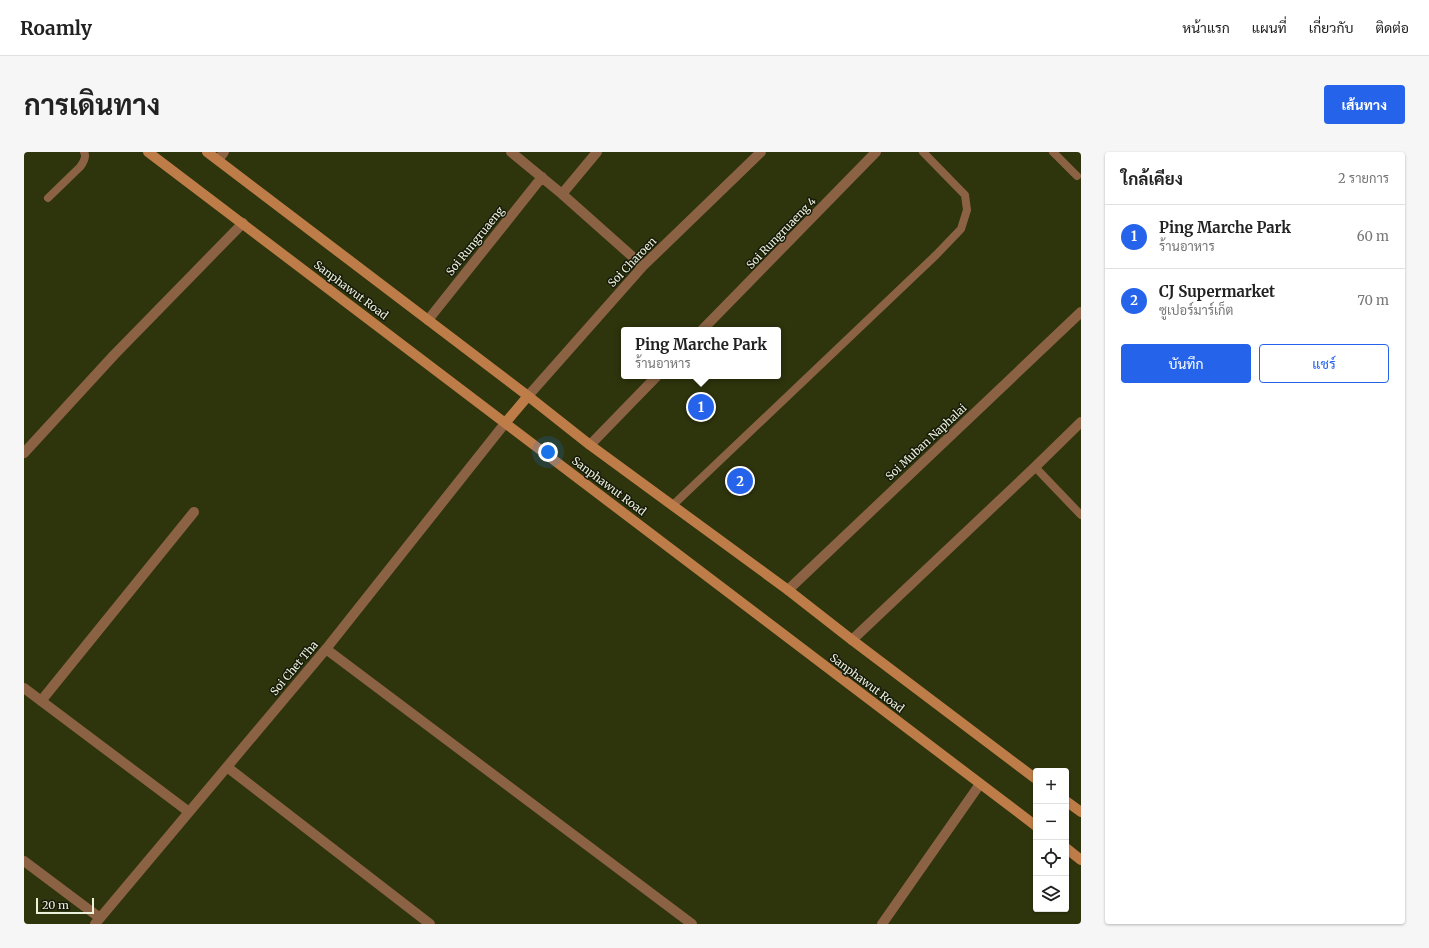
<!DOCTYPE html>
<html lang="th">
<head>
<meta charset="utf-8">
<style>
	:root { --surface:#fff; --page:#f6f6f6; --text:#222; --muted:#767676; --line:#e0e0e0; --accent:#2563eb }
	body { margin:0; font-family:Merriweather,Sarabun,serif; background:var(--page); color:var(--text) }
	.controls { position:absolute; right:12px; bottom:12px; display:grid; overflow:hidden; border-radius:4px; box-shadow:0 1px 3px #0004 }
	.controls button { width:36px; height:36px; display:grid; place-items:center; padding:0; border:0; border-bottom:1px solid var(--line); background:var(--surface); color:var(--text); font:20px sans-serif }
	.scale { position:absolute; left:12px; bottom:10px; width:58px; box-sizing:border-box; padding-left:4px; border:2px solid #ebf1db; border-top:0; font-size:11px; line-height:14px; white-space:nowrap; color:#ebf1db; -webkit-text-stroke:3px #171a0a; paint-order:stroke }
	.you { position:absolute; left:524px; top:300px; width:14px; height:14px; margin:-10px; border:3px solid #fff; border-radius:50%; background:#1a73e8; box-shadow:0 0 0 6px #1a73e833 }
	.badge { display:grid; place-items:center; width:26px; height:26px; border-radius:50%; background:var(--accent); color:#fff; font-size:13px; font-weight:700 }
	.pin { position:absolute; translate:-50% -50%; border:2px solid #fff; box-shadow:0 1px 4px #0006 }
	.popup { position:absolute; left:597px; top:175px; width:160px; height:52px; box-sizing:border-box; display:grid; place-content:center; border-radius:4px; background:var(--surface); filter:drop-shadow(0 1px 3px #0005); font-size:13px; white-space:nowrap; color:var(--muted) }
	.popup b { font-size:15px; color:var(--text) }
	.popup::after { content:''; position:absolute; left:50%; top:100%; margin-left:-8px; border:8px solid transparent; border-top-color:var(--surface) }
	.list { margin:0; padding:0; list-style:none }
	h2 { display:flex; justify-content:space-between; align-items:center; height:52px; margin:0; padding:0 16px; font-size:17px }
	h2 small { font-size:13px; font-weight:400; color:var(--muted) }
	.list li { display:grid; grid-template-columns:26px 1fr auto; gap:12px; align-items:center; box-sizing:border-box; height:64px; padding:0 16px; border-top:1px solid var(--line) }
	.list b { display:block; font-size:15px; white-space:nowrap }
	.list p { margin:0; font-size:13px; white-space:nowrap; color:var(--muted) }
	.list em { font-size:13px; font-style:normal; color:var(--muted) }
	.actions { display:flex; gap:8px; padding:12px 16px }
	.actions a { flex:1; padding:9px 0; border:1px solid var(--accent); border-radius:4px; text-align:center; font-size:14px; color:var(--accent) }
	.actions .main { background:var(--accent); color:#fff }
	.icon { flex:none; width:22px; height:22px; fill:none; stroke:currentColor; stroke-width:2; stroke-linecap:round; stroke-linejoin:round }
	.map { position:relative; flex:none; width:1057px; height:772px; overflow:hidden; border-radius:4px }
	header { display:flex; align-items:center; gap:24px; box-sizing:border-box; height:56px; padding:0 20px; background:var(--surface); border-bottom:1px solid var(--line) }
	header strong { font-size:19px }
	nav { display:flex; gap:22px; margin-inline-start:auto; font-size:14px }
	.intro { display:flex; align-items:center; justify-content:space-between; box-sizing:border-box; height:96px; padding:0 24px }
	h1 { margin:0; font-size:28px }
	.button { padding:10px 18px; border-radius:4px; background:var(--accent); color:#fff; font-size:14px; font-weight:700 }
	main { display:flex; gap:24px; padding:0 24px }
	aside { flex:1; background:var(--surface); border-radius:4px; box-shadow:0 1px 3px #0004 }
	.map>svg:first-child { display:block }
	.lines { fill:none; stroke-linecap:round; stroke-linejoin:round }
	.service { stroke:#8b6243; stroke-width:8 }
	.minor { stroke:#8b6243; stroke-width:10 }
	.secondary { stroke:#be7d48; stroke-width:10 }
	.labels { text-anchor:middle; stroke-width:3; stroke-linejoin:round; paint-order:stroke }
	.street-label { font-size:11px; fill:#ebf1db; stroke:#171a0a }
</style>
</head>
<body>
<header>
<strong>Roamly</strong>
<nav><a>หน้าแรก</a><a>แผนที่</a><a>เกี่ยวกับ</a><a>ติดต่อ</a></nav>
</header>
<div class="intro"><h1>การเดินทาง</h1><a class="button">เส้นทาง</a></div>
<main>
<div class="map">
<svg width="1057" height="772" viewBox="0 0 1057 772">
	<rect width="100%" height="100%" fill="#2e340c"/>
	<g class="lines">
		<path class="service" d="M1029,0L1053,24
			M24,46L56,15C59,11 63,5 60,0
			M1011,315L1057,363
			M649,353L912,103L937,77L943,58L941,43L899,0"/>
		<path class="minor" d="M487,0L538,42
			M573,0L538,42L619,114
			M194,8L200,0
			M404,168L518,25
			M678,178L852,0
			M504,244L619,114L737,0
			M566,293L633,224
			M0,301L90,203L219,71
			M764,438L1057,160
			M828,488L1011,315L1057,270
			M302,497L668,772
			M0,536L165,660
			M17,549L170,360
			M203,615L406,772
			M0,709L76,766
			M71,772L302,497L482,270
			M858,772L956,632"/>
		<path class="secondary" d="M124,0L1012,674
			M183,0L504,244L566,293L764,438L828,488L1012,627
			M482,270L504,244
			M1042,649L1057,660
			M1042,696L1057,708"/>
	</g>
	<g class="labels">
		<g class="street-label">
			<text transform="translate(757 81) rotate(-46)" y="4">Soi Rungruaeng 4</text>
			<text transform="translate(451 89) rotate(-51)" y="4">Soi Rungruaeng</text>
			<text transform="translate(608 110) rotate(-46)" y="4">Soi Charoen</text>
			<text transform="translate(327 138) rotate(37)" y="4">Sanphawut Road</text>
			<text transform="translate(902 290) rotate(-43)" y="4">Soi Muban Naphalai</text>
			<text transform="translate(585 334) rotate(37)" y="4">Sanphawut Road</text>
			<text transform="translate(270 516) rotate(-50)" y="4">Soi Chet Tha</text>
			<text transform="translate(843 531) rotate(37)" y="4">Sanphawut Road</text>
		</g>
	</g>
</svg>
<div class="controls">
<button>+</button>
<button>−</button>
<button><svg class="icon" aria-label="locate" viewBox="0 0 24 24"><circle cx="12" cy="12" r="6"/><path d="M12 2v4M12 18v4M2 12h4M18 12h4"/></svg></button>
<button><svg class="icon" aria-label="layers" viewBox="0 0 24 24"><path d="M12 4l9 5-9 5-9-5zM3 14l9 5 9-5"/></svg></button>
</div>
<div class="scale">20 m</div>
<div class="you"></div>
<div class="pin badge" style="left:677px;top:255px">1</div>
<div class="popup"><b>Ping Marche Park</b>ร้านอาหาร</div>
<div class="pin badge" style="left:716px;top:329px">2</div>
</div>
<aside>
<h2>ใกล้เคียง<small>2 รายการ</small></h2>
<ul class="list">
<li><span class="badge">1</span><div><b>Ping Marche Park</b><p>ร้านอาหาร</p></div><em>60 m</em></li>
<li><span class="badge">2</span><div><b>CJ Supermarket</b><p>ซูเปอร์มาร์เก็ต</p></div><em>70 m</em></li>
</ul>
<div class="actions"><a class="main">บันทึก</a><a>แชร์</a></div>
</aside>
</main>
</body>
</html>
